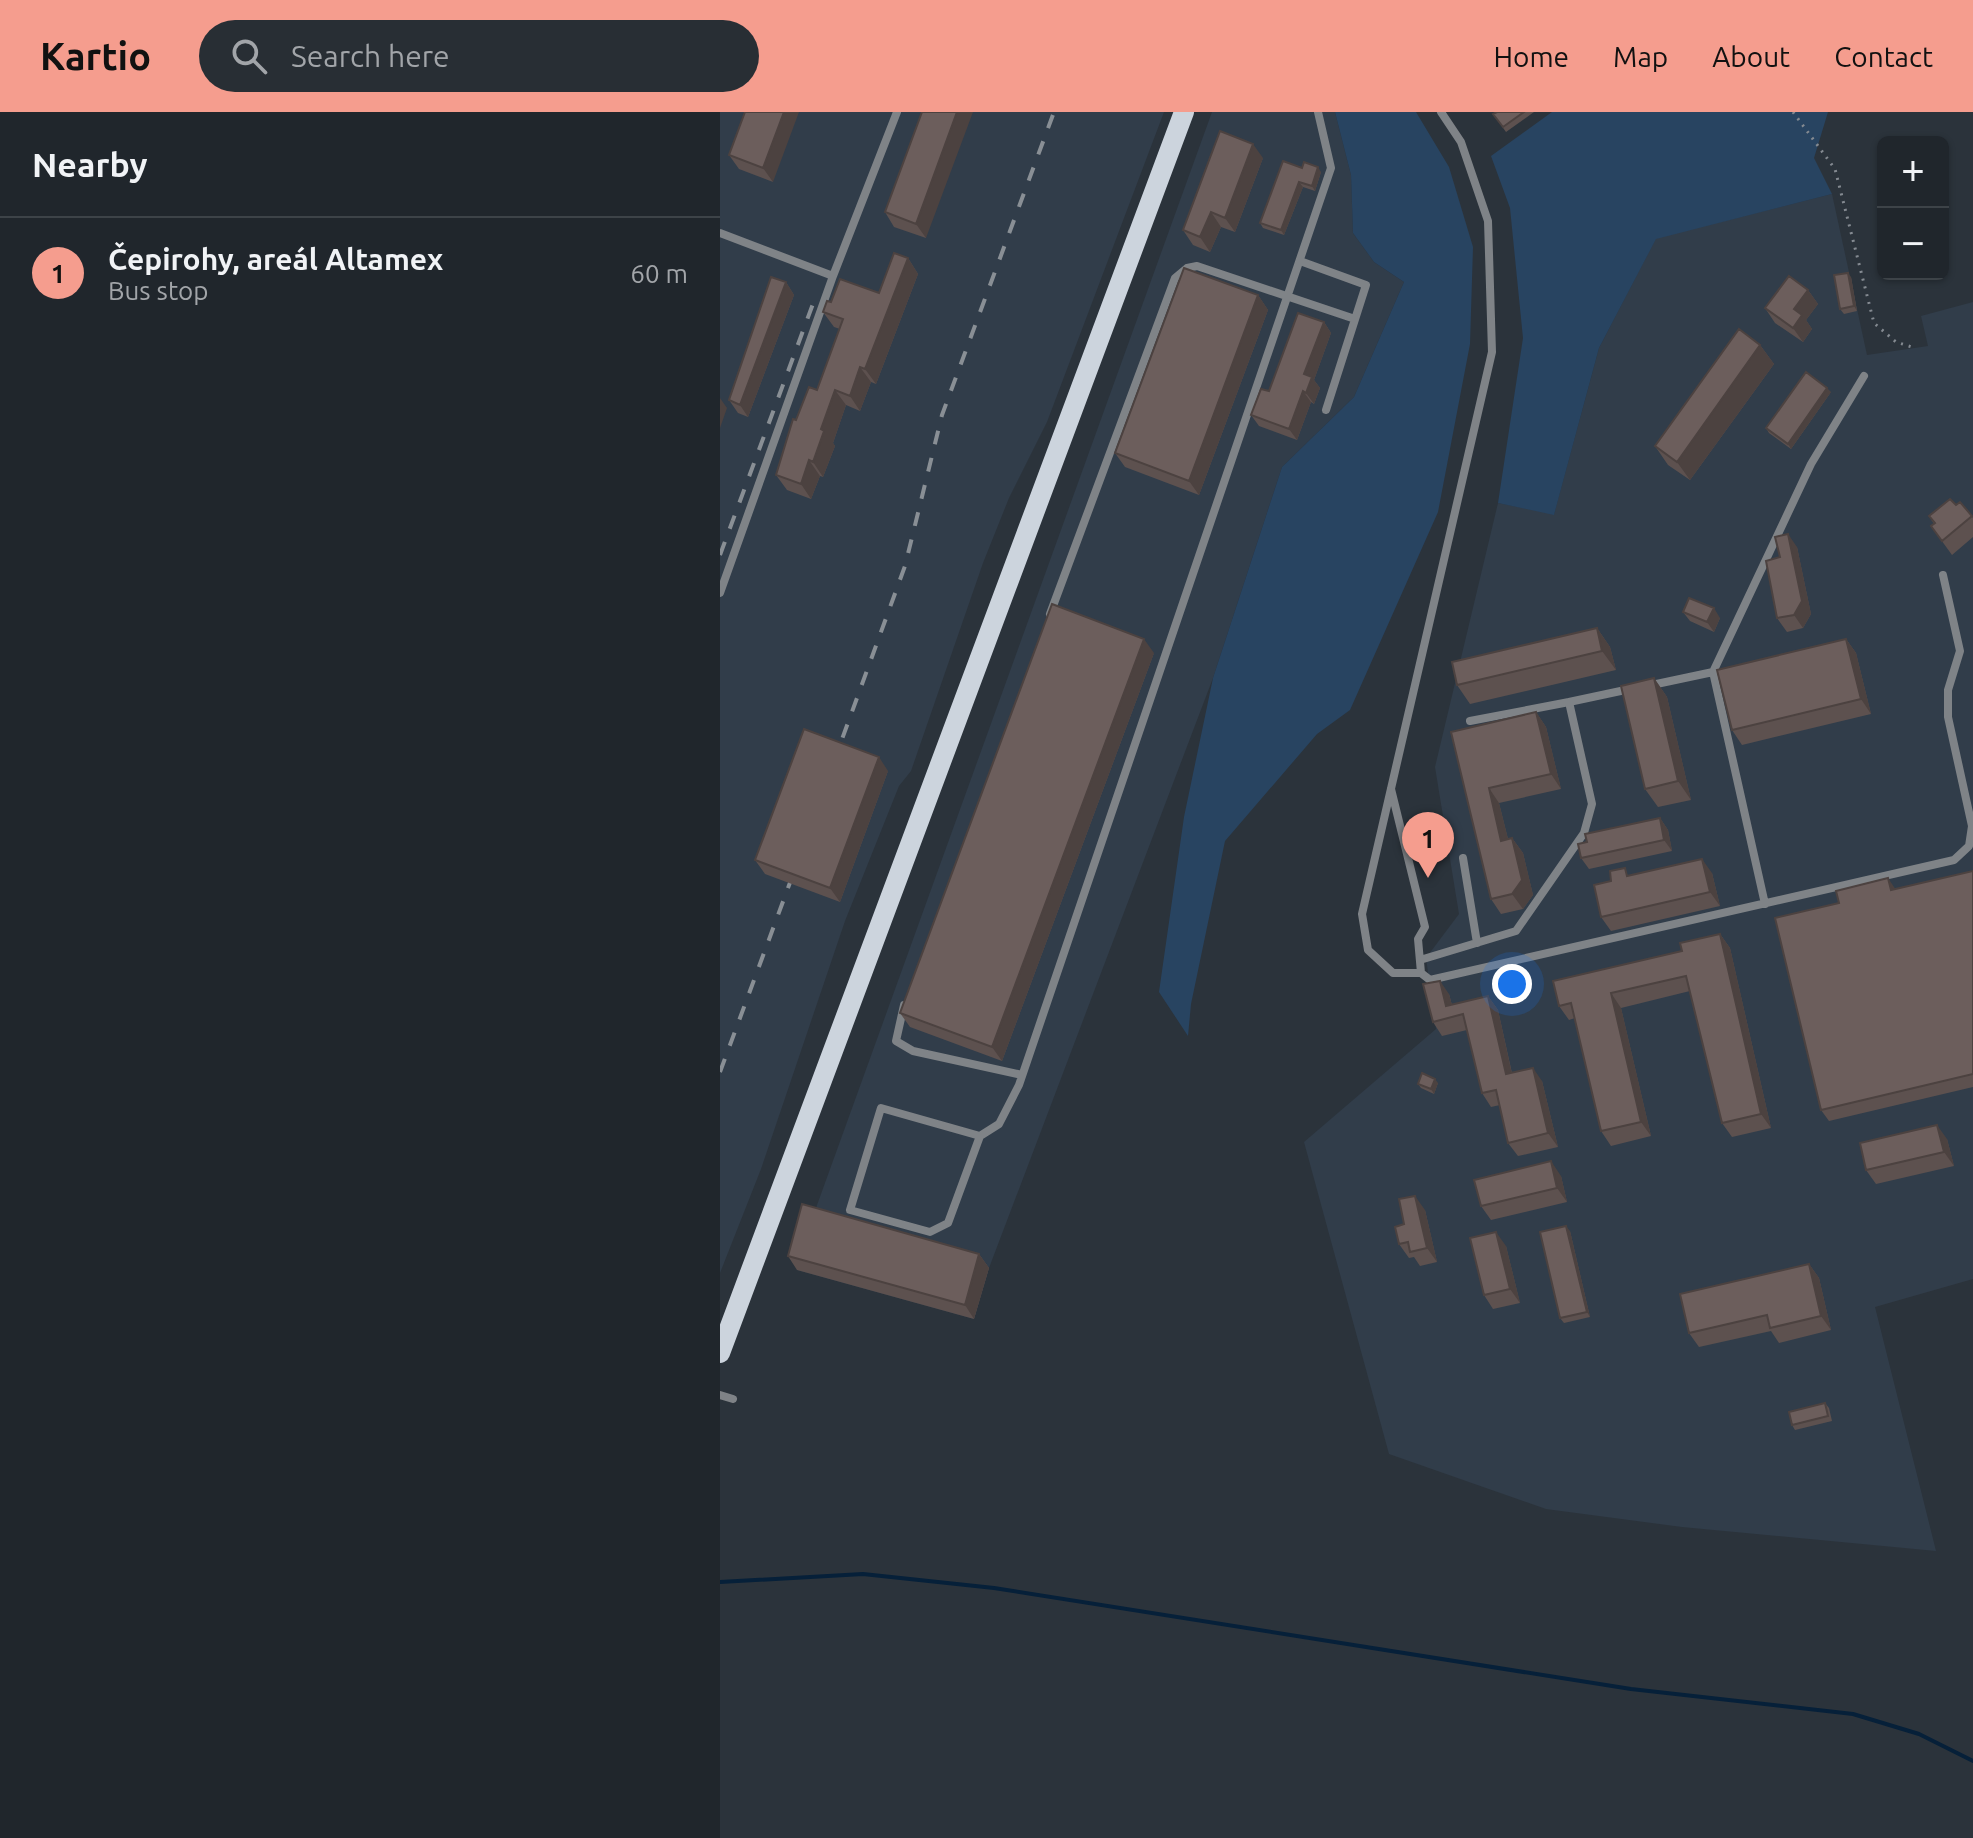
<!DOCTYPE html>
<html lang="en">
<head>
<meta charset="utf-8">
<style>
	:root { --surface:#20262c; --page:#282e34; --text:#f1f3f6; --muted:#a2a5a9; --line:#3d4348; --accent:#f59d8e }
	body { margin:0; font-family:Ubuntu,sans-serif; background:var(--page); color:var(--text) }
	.controls { position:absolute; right:24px; top:24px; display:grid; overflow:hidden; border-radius:12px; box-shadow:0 2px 6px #0004 }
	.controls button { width:72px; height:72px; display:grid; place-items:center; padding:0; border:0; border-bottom:2px solid var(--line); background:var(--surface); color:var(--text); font:40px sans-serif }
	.you { position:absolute; left:792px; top:872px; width:28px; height:28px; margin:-20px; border:6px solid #fff; border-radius:50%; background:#1a73e8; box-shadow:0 0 0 12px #1a73e833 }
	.badge { display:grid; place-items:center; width:52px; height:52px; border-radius:50%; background:var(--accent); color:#111; font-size:26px; font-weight:700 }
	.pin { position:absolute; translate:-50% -66px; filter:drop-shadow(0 2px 4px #0008) }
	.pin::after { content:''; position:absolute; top:42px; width:28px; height:24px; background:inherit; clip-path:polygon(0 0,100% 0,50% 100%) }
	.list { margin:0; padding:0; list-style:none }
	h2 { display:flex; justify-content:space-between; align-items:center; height:104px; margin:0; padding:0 32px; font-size:34px }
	h2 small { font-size:26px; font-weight:400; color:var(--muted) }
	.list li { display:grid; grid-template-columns:52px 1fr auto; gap:24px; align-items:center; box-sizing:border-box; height:112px; padding:0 32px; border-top:2px solid var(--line) }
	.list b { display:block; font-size:30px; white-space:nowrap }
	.list p { margin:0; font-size:26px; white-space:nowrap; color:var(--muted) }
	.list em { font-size:26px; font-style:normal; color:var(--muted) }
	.icon { flex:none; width:44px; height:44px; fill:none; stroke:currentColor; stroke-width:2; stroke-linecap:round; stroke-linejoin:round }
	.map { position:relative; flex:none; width:1253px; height:1726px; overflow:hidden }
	header { display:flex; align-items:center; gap:48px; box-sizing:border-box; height:112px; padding:0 40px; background:var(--accent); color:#111 }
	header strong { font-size:38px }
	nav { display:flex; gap:44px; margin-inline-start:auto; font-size:28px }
	.search { width:560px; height:72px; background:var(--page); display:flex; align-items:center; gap:20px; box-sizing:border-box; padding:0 28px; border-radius:44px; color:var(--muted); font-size:30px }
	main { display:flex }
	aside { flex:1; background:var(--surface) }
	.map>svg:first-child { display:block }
	.built { fill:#313d4a }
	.green { fill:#284461 }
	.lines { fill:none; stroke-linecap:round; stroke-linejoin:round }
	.stream { stroke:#062039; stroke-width:4 }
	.path { stroke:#848a91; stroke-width:3; stroke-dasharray:2 6; stroke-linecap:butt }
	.service { stroke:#7f8387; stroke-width:8 }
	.primary { stroke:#ccd4dd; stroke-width:20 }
	.rail { stroke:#898f95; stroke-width:4; stroke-dasharray:14 14; stroke-linecap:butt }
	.wall { fill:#5d514f }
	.shaded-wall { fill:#4c4240 }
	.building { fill:#6c5e5c; stroke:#4c4240; stroke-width:2 }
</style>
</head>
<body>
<header>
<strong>Kartio</strong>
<div class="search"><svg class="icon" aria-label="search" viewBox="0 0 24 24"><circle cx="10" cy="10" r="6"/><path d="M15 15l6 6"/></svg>Search here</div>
<nav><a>Home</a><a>Map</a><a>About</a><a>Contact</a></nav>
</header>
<main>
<aside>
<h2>Nearby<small></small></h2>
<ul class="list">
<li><span class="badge">1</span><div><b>Čepirohy, areál Altamex</b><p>Bus stop</p></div><em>60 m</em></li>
</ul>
</aside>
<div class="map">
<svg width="1253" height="1726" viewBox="0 0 1253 1726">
	<rect width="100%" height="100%" fill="#2b333b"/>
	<path class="built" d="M0,0H444L327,310L289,386L263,451L191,659L179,674L125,809L41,1057L0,1161Z
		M492,0H615L631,63L633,121L654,150L684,170L634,285L562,355L493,566L269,1156L254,1207L77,1158L92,1107Z
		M1112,82L1147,243L1208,234L1201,204L1253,190V1167L1155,1195L1216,1439L962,1415L826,1397L669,1342L584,1030L716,917L706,846L739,802L715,655L778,391L834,402L879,236L936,126Z"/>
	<path class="green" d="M615,0H696L729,55L753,135L750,232L718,400L630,598L597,622L505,729L471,892L468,924L439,880L464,705L493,566L562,355L634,285L684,170L654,150L633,121L631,63Z
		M832,0H1108L1094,46L1112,82L936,127L879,236L834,403L778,391L803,226L790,96L771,44Z"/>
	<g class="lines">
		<path class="stream" d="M0,1470L143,1462L274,1476L911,1577L1133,1602L1199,1622L1253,1649"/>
		<path class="path" d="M1073,0L1115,57L1154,211L1176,230L1195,236"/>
		<path class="service" d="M0,121L113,164
			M580,149L646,173L606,298
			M0,481L113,164L177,0
			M330,502L455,166L467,156L477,154L635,207
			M927,574L993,560
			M849,590L910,577
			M671,677L705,815L698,827L701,861H673L648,838L642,802L772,240L768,109L741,30L721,0
			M743,746L757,831
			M1045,792L993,560L1091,352L1144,264
			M700,848L796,819L864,721L872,692L849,590L750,609
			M701,861L710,868L1234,748L1249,734L1252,714L1228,605V578L1240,539L1223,463
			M184,893L176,929L193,939L302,963
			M260,1024L161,996L130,1098L210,1120L228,1111L260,1024L279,1012L299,973L611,56L598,0
			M0,1283L13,1287"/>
		<path class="primary" d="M0,1241L464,0"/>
		<path class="rail" d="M0,443L97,181
			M113,652L185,454L222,303L334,0
			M0,960L78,749"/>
	</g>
	<path class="wall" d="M25,0L53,70L19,57L9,43Z
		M202,0L206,126L174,115L165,100Z
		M777,0H814L786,20L773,2Z
		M543,46L515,120L501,115L490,140L473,133L463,118Z
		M582,56L601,60L595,79L583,75L564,123L543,116L540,111Z
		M188,146L198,162L156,272L151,270L140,299L126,293L113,331L115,334L103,365L100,364L91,387L67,378L56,363L76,308L97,278L120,217L114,215L103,200L111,190L159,181Z
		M1131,165L1137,199L1124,202L1120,197Z
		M66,170L74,183L28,305L18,301L9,288Z
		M1088,178L1098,192L1086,208L1092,217L1083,230L1055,211L1045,196Z
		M538,183L548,198L479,383L405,355L395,341Z
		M604,210L611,221L594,268L600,276L594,292L591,290L577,328L539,314L531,303Z
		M1040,233L1054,252L970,368L948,353L935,334Z
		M1111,280L1071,337L1049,321L1046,316Z
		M1240,390L1253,406V425L1232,443L1211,414L1214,412L1209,404L1236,393Z
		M1077,435L1091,502L1083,516L1067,520L1057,506L1060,445Z
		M963,500L1000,506L994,520L970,509Z
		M877,516L890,535L896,558L750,592L737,573Z
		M1126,527L1136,541L1151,602L1022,633L1012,618Z
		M434,541L282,949L190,915L180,901Z
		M934,566L947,585L971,688L938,695L925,677Z
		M816,600L826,615L841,677L779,691L788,727L792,726L803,741L813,783L803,797L781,802L771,787L731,620Z
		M168,659L120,790L45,762L35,748Z
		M940,706L948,718L952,739L869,757L861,746L867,730Z
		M1253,759V975L1109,1009L1101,998Z
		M992,761L1000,794L891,819L881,805L911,764Z
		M1000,822L1010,836L1051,1016L1012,1025L1002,1011L970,879L901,896L931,1024L891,1034L881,1019L855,906L849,908L839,894Z
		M729,882L732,893L768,884L778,898L792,961L822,969L838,1035L798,1044L788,1031L780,993L771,995L762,981L747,918L722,924L713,910Z
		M718,971L714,982L701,976L698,972Z
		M1227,1027L1234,1054L1156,1072L1146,1058Z
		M841,1064L847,1090L771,1108L761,1094Z
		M705,1098L717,1150L700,1154L694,1145L689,1146L679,1132L684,1112Z
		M850,1119L870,1205L844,1211L840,1206Z
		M786,1134L800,1191L773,1197L764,1183Z
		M259,1142L269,1156L254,1207L77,1158L68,1144Z
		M1089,1152L1099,1166L1111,1218L1059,1231L1051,1219L979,1235L969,1221Z
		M1105,1291L1109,1296L1112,1309L1075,1318L1072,1313Z"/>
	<path class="shaded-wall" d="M64,0H79L53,70L43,56Z
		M237,0H253L206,126L196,112Z
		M533,32L543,46L515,120L505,106Z
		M598,55L601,60L595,79L592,74Z
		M579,70L583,75L564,123L561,118Z
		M491,100L501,115L490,140L480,125Z
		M188,146L198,162L156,272L145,257Z
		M1128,161L1131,165L1137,199L1134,194Z
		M66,170L74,183L28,305L20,293Z
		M1088,178L1098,192L1086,208L1092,217L1083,230L1073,216L1074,197Z
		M538,183L548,198L479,383L469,369Z
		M604,210L611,221L594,268L600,276L594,292L586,281L584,262Z
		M1040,233L1054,252L970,368L957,350Z
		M140,255L151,270L140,299L130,284Z
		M1107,276L1111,280L1071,337L1068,332Z
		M115,278L126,293L113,331L115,334L103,365L93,350L101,317Z
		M583,279L591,290L577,328L569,317Z
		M0,286L7,296L0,316Z
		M89,348L100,364L91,387L81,372Z
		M1068,422L1077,435L1091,502L1083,516L1074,503Z
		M994,496L1000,506L994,520L987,510Z
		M877,516L890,535L896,558L882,539Z
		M424,527L434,541L282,949L272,935Z
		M1126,527L1136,541L1151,602L1141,587Z
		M934,566L947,585L971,688L958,669Z
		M816,600L826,615L841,677L831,662Z
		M159,645L168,659L120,790L110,776Z
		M769,676L779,691L792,743L781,729Z
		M940,706L948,718L952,739L944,728Z
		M792,726L803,741L813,783L803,797L792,782Z
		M982,747L992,761L1000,794L990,780Z
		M1168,766L1176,778H1171Z
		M1000,822L1010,836L1051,1016L1041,1002Z
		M720,869L729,882L735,905L726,894Z
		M891,881L901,896L931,1024L921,1010Z
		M768,884L778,898L795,976L786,962Z
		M813,956L822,969L838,1035L828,1021Z
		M715,967L718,971L714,982L711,977Z
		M1217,1013L1227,1027L1234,1054L1224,1040Z
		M831,1049L841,1064L847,1090L837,1076Z
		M695,1084L705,1098L717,1150L707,1136Z
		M846,1114L850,1119L870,1205L867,1200Z
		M776,1120L786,1134L800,1191L790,1177Z
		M259,1142L269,1156L254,1207L245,1193Z
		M1089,1152L1099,1166L1111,1218L1101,1204Z"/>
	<path class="building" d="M25,0H64L43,56L9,43Z
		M202,0H237L196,112L165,100Z
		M777,0H804L783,15L773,2Z
		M500,19L533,32L505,106L491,100L480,125L463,118Z
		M563,49L582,56L584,50L598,55L592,74L579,70L561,118L540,111Z
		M174,141L188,146L145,257L140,255L130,284L115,278L101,317L104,319L93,350L89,348L81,372L56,363L73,307L76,308L89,275L97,278L123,207L103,200L107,189L111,190L120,167L159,181Z
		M464,156L538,183L469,369L395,341Z
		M1128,161L1134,194L1120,197L1114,163Z
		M1069,164L1088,178L1074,197L1082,203L1073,216L1045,196Z
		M51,165L66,170L20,293L9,288Z
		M578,201L604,210L584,262L592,265L586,281L583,279L569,317L531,303L541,277L549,279Z
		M1019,217L1040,233L957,350L935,334Z
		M1086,260L1107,276L1068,332L1046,316Z
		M1230,387L1236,393L1240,390L1252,404L1222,429L1211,414L1215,411L1209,404Z
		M1068,422L1082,489L1074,503L1057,506L1046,449L1060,445L1055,425Z
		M969,486L994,496L987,510L963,500Z
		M332,492L424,527L272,935L180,901Z
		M877,516L882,539L737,573L732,550Z
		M1126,527L1141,587L1012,618L997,558Z
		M934,566L958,669L925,677L901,574Z
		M816,600L831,662L769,676L781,729L792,726L802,768L792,782L771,787L731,620Z
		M84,617L159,645L110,776L35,748Z
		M940,706L944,728L861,746L858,732L867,730L865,722Z
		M982,747L990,780L881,805L874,773L891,769L890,759L905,756L907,764Z
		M1253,759V962L1101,998L1055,806L1119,791L1116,779L1168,766L1171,778Z
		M1000,822L1041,1002L1002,1011L966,864L891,881L921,1010L881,1019L851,891L839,894L833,869L962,839L960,831Z
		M720,869L726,894L768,884L786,962L813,956L828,1021L788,1031L776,978L762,981L743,902L713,910L703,872Z
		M702,961L715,967L711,977L698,972Z
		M1217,1013L1224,1040L1146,1058L1140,1031Z
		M831,1049L837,1076L761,1094L754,1068Z
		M695,1084L707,1136L690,1140L688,1130L679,1132L675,1115L684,1112L679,1087Z
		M82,1092L259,1142L245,1193L68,1144Z
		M846,1114L867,1200L840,1206L820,1120Z
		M776,1120L790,1177L764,1183L750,1126Z
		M1089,1152L1101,1204L1050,1216L1047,1203L969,1221L960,1182Z
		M1105,1291L1108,1304L1072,1313L1069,1300Z"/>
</svg>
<div class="controls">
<button>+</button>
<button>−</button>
</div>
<div class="you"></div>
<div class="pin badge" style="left:708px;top:766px">1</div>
</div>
</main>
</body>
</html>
